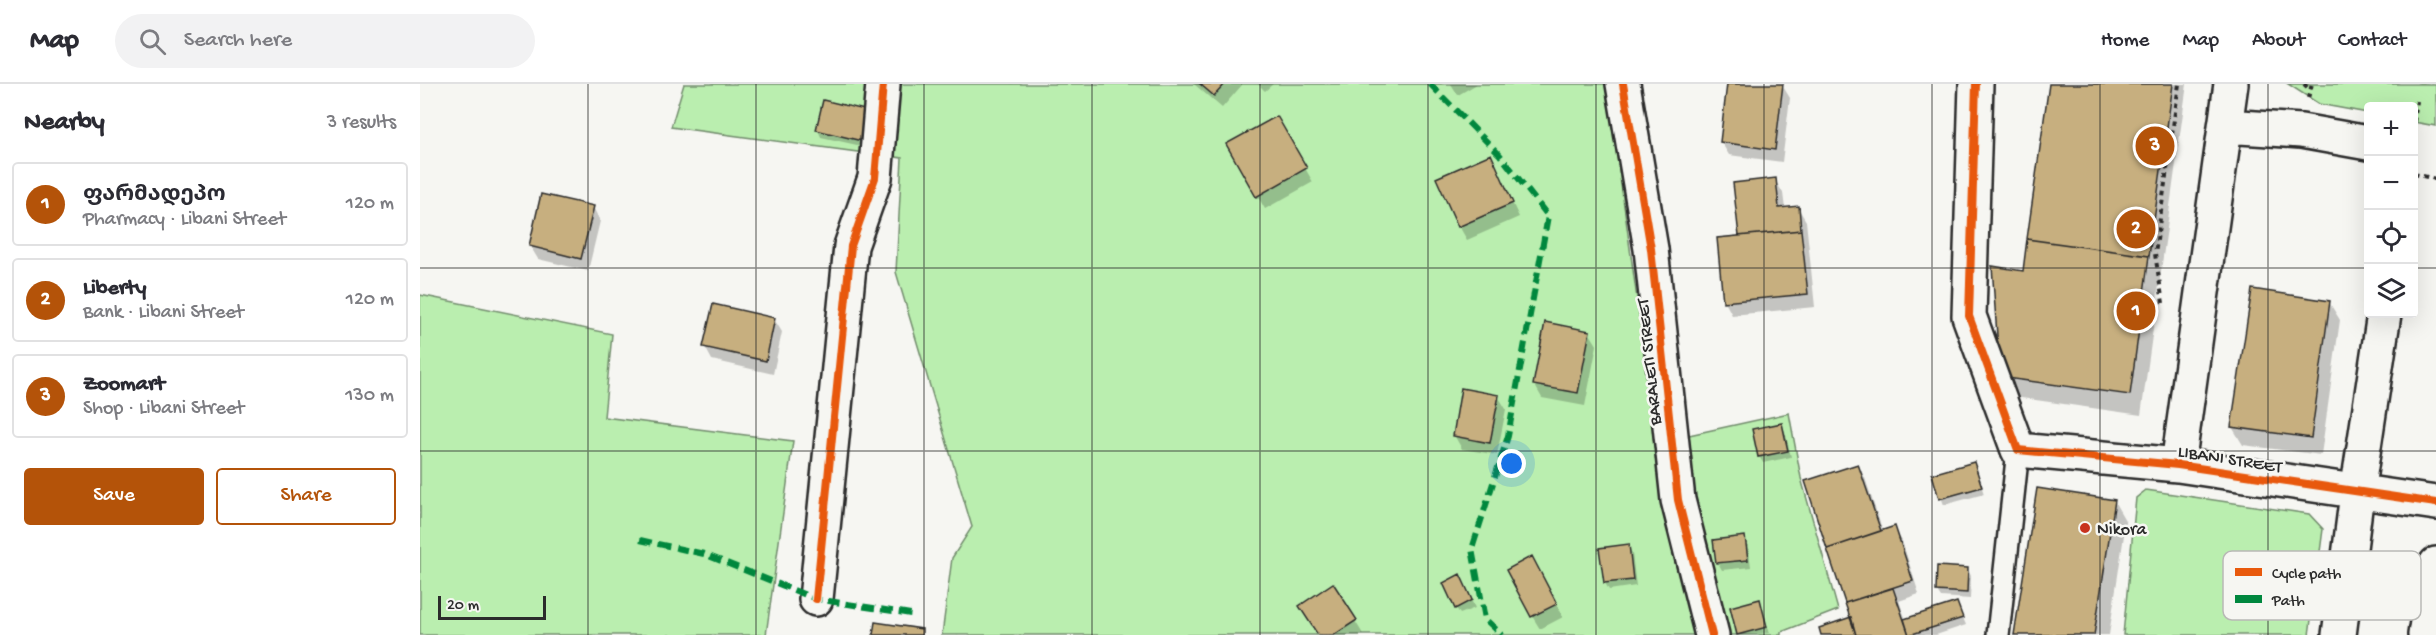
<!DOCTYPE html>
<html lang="en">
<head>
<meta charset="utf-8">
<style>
	:root { --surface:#fff; --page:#f2f2f3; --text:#2b2b33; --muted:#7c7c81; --line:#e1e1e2; --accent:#b45309 }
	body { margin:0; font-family:"Gochi Hand","Noto Sans Georgian",sans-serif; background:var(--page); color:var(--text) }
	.controls { position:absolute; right:18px; top:18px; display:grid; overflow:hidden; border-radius:6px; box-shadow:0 6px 24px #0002 }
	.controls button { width:54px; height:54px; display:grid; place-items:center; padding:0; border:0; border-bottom:2px solid var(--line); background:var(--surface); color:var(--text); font:30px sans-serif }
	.scale { position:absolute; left:18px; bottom:15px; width:108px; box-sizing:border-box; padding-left:6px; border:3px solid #2b2b2b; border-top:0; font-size:16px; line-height:21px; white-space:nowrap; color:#2b2b2b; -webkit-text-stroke:4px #f6f6f2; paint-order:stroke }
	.you { position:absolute; left:1092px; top:380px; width:21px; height:21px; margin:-15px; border:4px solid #fff; border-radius:50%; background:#1a73e8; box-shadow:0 0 0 9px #1a73e833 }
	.badge { display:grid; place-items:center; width:39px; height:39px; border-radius:50%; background:var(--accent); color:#fff; font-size:20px; font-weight:700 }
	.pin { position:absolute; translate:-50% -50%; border:3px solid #fff; box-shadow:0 2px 6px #0006 }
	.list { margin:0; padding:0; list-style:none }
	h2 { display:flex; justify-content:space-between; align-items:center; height:78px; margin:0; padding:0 24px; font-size:26px }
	h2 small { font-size:20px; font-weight:400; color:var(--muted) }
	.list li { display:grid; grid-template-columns:39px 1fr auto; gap:18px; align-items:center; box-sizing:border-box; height:84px; margin:0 12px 12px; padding:0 12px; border:2px solid var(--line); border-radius:6px }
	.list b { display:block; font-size:22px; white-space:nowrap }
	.list p { margin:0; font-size:20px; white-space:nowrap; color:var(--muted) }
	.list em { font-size:20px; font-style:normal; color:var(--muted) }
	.actions { display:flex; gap:12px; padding:18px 24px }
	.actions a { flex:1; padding:14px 0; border:2px solid var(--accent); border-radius:6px; text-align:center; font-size:21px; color:var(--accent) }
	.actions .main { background:var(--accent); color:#fff }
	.icon { flex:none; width:33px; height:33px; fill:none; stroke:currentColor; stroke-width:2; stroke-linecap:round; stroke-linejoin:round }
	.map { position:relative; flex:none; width:2016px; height:551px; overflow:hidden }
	header { display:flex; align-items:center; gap:36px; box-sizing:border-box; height:84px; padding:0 30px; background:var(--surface); border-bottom:2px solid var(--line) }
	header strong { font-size:28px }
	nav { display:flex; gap:33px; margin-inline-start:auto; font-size:21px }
	.search { width:420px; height:54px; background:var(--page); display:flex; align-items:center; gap:15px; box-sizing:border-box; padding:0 21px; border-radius:33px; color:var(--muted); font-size:22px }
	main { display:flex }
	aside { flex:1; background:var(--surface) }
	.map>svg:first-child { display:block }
	.green { fill:#baeeaf; stroke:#728c6d; stroke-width:1.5 }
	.shadow { fill:#0003 }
	.building { fill:#c7af7f; stroke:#2b2b2b; stroke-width:1.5 }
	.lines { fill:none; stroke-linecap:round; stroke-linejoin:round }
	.service-casing { stroke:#2b2b2b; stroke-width:26 }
	.minor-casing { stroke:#2b2b2b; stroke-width:38 }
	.tertiary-casing { stroke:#2b2b2b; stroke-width:38 }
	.path { stroke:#2b2b2b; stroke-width:4; stroke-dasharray:4.5 4.5; stroke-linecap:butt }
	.service { stroke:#f6f6f2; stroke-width:21 }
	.minor { stroke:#f6f6f2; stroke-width:33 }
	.tertiary { stroke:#f6f6f2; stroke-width:33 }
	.quiet { stroke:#00873e; stroke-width:6; stroke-dasharray:12 6; stroke-linecap:butt }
	.cycleway-casing { stroke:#f6f6f2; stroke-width:11 }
	.cycleway { stroke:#e8590c; stroke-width:8 }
	.grid { fill:none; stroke:#2b2b2b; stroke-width:1.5; stroke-opacity:0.55 }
	.poi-dot { fill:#c8321e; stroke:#f6f6f2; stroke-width:2 }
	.labels { text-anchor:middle; stroke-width:5; stroke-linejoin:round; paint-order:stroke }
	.street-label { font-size:18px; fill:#2b2b2b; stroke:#f6f6f2 }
	.poi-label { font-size:18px; fill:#2b2b2b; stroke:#f6f6f2; text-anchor:start }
	.key { fill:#f6f6f2; stroke:#b9b9b6; stroke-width:1.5 }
	.key-label { font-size:16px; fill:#2b2b2b }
</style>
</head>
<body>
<header>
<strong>Map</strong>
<div class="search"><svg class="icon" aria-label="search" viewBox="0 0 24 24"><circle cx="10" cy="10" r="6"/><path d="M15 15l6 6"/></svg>Search here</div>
<nav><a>Home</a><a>Map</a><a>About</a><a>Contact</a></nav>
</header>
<main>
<aside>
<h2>Nearby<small>3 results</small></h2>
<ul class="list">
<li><span class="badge">1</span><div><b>ფარმადეპო</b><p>Pharmacy · Libani Street</p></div><em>120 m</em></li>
<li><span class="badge">2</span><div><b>Liberty</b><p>Bank · Libani Street</p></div><em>120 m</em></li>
<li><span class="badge">3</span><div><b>Zoomart</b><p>Shop · Libani Street</p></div><em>130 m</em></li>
</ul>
<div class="actions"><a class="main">Save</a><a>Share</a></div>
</aside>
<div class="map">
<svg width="2016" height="551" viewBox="0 0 2016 551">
	<rect width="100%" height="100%" fill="#f6f6f2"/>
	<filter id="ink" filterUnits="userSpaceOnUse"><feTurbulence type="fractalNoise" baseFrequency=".0167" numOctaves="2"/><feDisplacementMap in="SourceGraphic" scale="12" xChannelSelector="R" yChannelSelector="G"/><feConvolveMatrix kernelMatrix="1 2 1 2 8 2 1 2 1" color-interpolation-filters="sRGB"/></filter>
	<g filter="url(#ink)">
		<path class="green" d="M264,0H1187L1237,358L1369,329L1381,394L1418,526L1361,548V551H522L532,474L552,443L476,188L482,74L251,43Z
			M1868,0H2016V42L1994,38V22H1948V29L1899,20Z
			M0,211L192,250L184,333L373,357L346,551H0Z
			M1726,406L1889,430L1903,445L1889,551H1703L1716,414Z"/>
		<path class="shadow" d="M774,0H822V1L802,24Z
			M838,0H853L845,7Z
			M1031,0H1057L1038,11Z
			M1309,0L1362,1L1370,14L1362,78L1309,71L1301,58Z
			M1630,0H1767L1721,331L1594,313L1582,292L1604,189Z
			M448,28L446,63L401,53L398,46Z
			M856,34L893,98L845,125L808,61Z
			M1070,72L1099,133L1047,156L1039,142Z
			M1355,96L1363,109L1365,125L1378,124L1386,137L1395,223L1312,231L1305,218L1321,153Z
			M173,123L180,137L168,187L118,175L110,162Z
			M1909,218L1920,236L1901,371L1823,361L1812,343Z
			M354,235L362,248L353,290L292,276L285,263Z
			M1169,248L1177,261L1165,322L1122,314L1114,300Z
			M1078,312L1086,325L1077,371L1042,365L1034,351Z
			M1361,340L1365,347L1371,373L1343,379L1339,372Z
			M1554,380L1564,410L1524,421L1513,391Z
			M1438,381L1445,394L1463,448L1474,444L1482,457L1499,510L1479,517L1486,536L1537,519L1546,541L1516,551H1403L1432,534L1387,398Z
			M1694,417L1706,438L1689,551H1596Z
			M1324,453L1328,460L1331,483L1302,486L1298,479Z
			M1208,462L1212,469L1216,502L1189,506L1185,499L1181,465Z
			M1548,485L1551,492L1550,515L1521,513L1517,507Z
			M1119,487L1143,533L1120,545L1112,532Z
			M1043,499L1055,524L1040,530L1036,524Z
			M1339,517L1350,549L1319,551L1312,524Z
			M935,537L943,550L941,551H898Z"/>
		<path class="building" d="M780,0H805L794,12Z
			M1307,0H1363L1355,66L1300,58Z
			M1629,0H1753L1729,172L1607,155Z
			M403,16L449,27L442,57L396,46Z
			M857,32L887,84L836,113L806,60Z
			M1071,70L1093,119L1038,143L1016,94Z
			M1356,94L1359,124L1379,122L1381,146L1319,152L1313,99Z
			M121,110L174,122L161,175L109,162Z
			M1381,146L1388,210L1303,218L1297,154Z
			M1607,155L1729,172L1710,311L1580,293L1572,182L1603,187Z
			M1832,205L1910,217L1891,354L1811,343Z
			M293,220L355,234L346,277L283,263Z
			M1125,238L1170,247L1158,309L1113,301Z
			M1041,304L1079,311L1070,359L1033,352Z
			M1362,339L1368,367L1338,373L1332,345Z
			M1554,378L1562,403L1519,415L1512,390Z
			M1438,380L1461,447L1407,465L1385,397Z
			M1617,404L1695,416L1674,551H1594Z
			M1475,442L1493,497L1425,519L1407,465Z
			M1325,452L1328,476L1296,479L1293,456Z
			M1209,460L1213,496L1184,499L1179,464Z
			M1112,472L1137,520L1111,533L1086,486Z
			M1517,482L1548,484L1547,509L1516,507Z
			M1040,490L1052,516L1035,525L1023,499Z
			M913,499L937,536L914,551H898L879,522Z
			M1473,504L1489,551H1436L1425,519Z
			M1340,515L1347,543L1317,551L1310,523Z
			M1537,518L1543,534L1489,551L1484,535Z
			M1431,533L1436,551H1401L1399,544Z
			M455,538L502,545V551H453Z"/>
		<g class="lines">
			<g class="service-casing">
				<path id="service" d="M1578,551L1598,366"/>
			</g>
			<g class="minor-casing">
				<path id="minor" d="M1203,0L1231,165L1258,416L1292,551
					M1556,0L1549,232L1598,366L1758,381L2016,419
					M1805,42L1881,47L1948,59
					M1758,381L1811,0
					M396,515L431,162L455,94L463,0
					M1919,551L1937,409L1964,230"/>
			</g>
			<g class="tertiary-casing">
				<path id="tertiary" d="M2005,551L2016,480"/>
			</g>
			<path class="path" d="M1884,0L1889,5
				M1888,14L1892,0
				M1994,38L1997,17
				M1994,90L2016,95
				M1743,219L1735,170L1759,0"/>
			<use href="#service" class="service"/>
			<use href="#minor" class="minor"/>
			<use href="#tertiary" class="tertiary"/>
			<path class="quiet" d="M1010,0L1080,71L1128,132L1088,352L1052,465L1065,535L1082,551
				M220,456L284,470L396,515L491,530"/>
			<g class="cycleway-casing">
				<path id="cycleway" d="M1203,0L1231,165L1258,416L1292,551
					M1556,0L1549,232L1598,366L1758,381L2016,419
					M396,515L431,162L455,94L463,0"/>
			</g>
			<use href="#cycleway" class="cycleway"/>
		</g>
	</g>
	<path class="grid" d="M168,0V551M336,0V551M504,0V551M672,0V551M840,0V551M1008,0V551M1176,0V551M1344,0V551M1512,0V551M1680,0V551M1848,0V551M0,184H1948M1994,184H2016M0,367H2016"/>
	<circle class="poi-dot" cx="1665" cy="444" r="6"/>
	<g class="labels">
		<g class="street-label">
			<text transform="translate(1228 278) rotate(-96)" y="6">BARALETI STREET</text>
			<text transform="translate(1810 374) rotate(9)" y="6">LIBANI STREET</text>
		</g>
		<g class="poi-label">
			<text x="1677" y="450">Nikora</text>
		</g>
	</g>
	<rect x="1803" y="467" width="198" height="69" rx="9" class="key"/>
	<rect x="1815" y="484" width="27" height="8" fill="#e8590c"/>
	<rect x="1815" y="511" width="27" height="8" fill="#00873e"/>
	<g class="key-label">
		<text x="1852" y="494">Cycle path</text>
		<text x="1852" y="521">Path</text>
	</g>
</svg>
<div class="controls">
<button>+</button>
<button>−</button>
<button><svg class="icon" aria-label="locate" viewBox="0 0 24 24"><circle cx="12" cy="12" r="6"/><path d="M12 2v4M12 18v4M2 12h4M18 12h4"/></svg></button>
<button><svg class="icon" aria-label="layers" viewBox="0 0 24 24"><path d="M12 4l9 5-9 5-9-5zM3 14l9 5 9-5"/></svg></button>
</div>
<div class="scale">20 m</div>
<div class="you"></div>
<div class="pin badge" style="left:1716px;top:227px">1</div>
<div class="pin badge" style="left:1716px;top:145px">2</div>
<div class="pin badge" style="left:1735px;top:62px">3</div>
</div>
</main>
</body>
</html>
